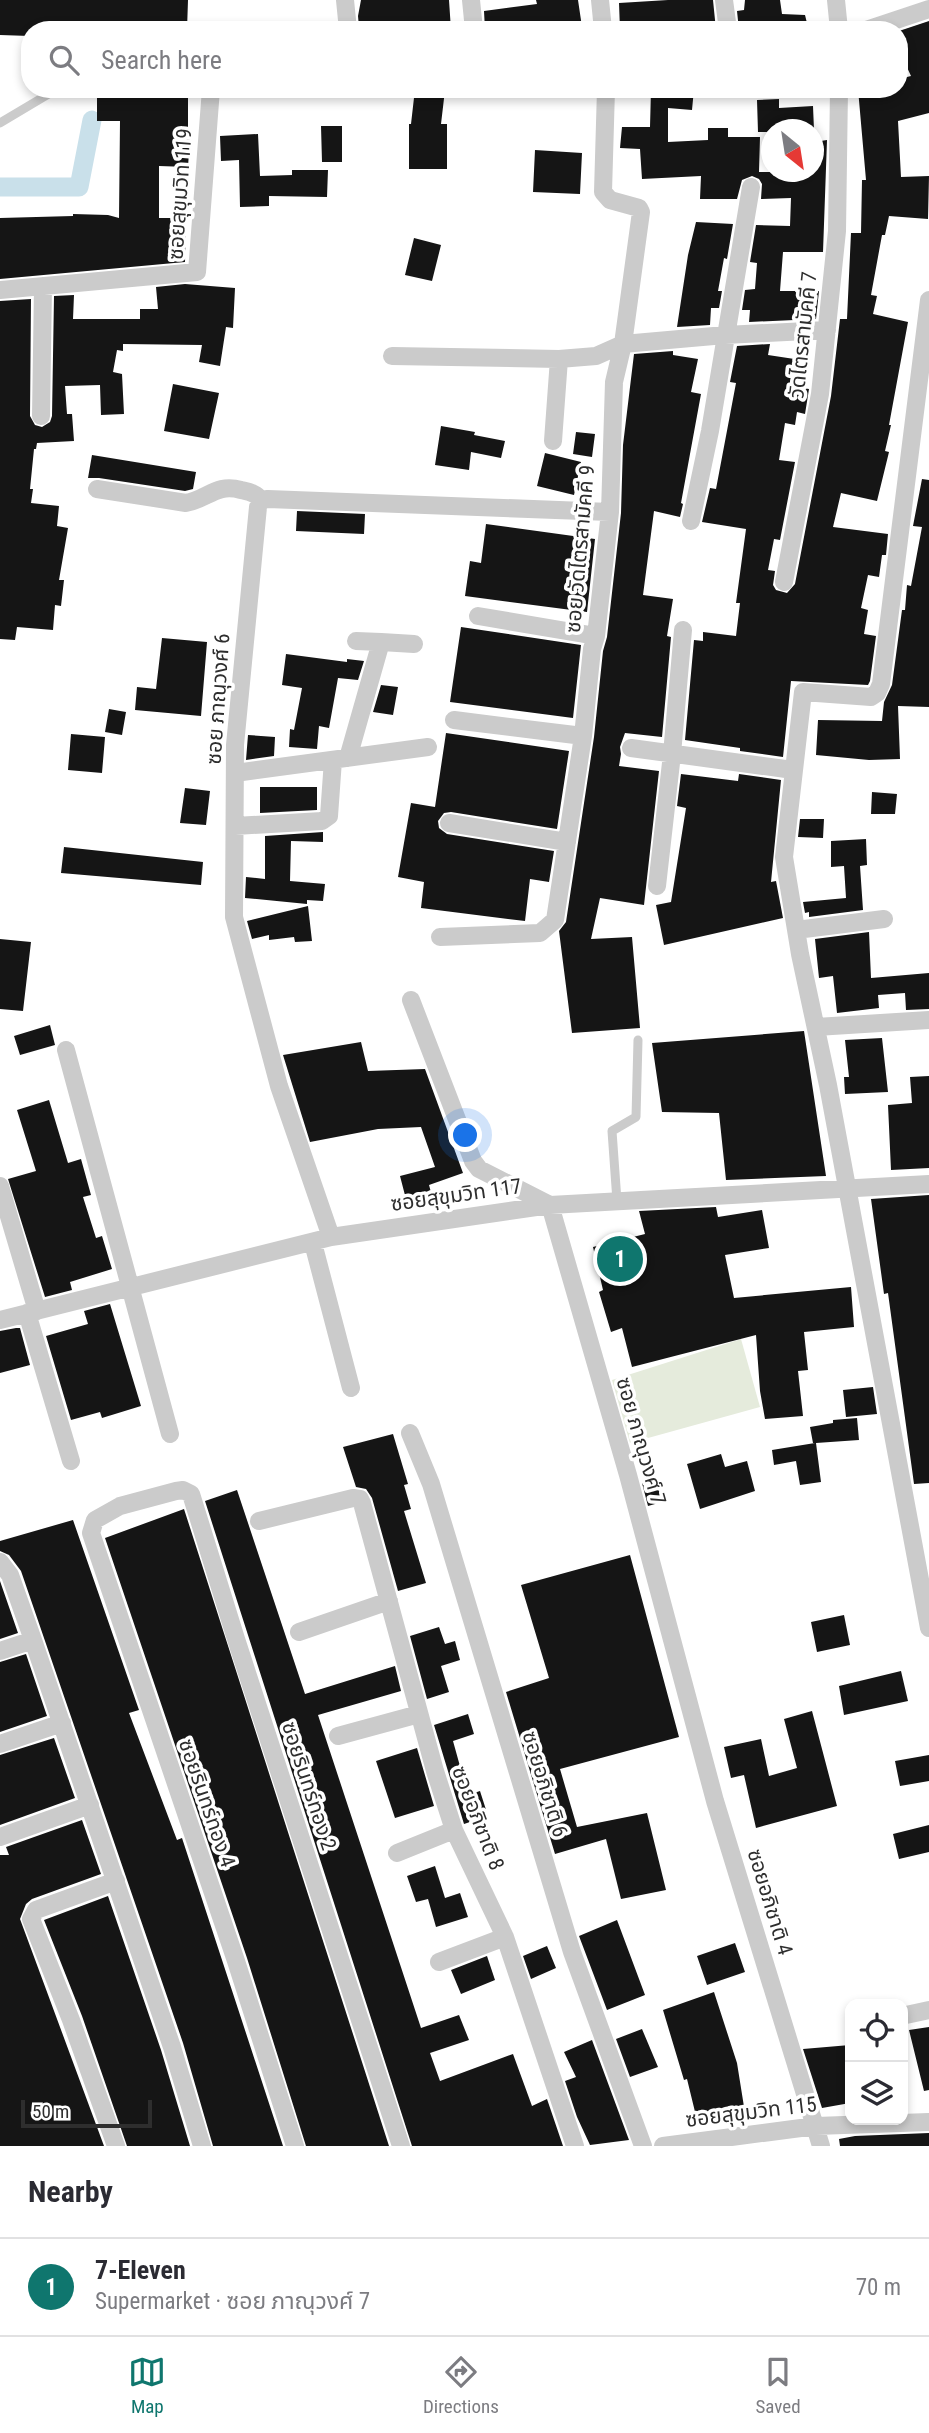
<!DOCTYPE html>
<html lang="en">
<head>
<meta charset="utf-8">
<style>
	:root { --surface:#fff; --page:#f2f2f3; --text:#2b2b33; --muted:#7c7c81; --line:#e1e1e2; --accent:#0f766e }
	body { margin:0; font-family:"Roboto Condensed","Noto Sans Thai",sans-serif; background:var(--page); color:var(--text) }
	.controls { position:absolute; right:21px; bottom:21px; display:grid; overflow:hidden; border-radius:14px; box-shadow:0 4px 10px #0003 }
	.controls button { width:63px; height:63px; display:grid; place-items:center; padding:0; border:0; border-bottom:2px solid var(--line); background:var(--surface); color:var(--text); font:35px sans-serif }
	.compass { position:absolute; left:761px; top:119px; width:63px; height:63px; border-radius:50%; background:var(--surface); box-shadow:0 4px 10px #0003; rotate:150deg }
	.scale { position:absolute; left:21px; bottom:18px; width:131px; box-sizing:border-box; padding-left:7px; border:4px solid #2e2e2e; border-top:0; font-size:19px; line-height:24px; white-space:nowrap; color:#2e2e2e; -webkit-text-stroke:5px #fff; paint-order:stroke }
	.you { position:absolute; left:466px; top:1136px; width:24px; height:24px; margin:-18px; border:5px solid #fff; border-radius:50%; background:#1a73e8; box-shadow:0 0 0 10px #1a73e833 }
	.badge { display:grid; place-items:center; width:46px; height:46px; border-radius:50%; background:var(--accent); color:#fff; font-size:23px; font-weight:700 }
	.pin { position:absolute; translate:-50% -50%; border:4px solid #fff; box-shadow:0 2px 7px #0006 }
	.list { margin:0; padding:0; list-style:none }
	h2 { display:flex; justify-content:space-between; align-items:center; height:91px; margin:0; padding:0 28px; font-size:30px }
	h2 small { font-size:23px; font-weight:400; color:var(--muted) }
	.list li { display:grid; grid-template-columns:46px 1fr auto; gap:21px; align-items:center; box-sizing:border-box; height:98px; padding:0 28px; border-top:2px solid var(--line) }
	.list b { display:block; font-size:26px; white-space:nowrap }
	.list p { margin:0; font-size:23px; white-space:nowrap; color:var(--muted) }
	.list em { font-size:23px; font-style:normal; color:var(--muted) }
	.icon { flex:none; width:38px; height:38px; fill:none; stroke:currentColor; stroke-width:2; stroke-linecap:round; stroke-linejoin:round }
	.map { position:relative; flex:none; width:929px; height:2146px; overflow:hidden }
	.search { position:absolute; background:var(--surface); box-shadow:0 4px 10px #0003; left:21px; right:21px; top:21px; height:77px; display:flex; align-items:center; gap:18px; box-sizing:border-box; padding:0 24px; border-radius:28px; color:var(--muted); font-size:26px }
	.sheet { height:189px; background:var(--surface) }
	nav { display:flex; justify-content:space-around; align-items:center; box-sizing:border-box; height:98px; border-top:2px solid var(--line); background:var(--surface); font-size:19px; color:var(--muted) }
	nav a { display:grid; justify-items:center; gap:4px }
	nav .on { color:var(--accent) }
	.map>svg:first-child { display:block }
	.green { fill:#e5ebdc }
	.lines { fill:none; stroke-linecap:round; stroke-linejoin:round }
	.canal { stroke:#c9e0ea; stroke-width:19 }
	.building { fill:#151515 }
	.lane { stroke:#cbcbcb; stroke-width:9 }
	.street { stroke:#cbcbcb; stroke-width:18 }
	.labels { text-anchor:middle; stroke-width:7; stroke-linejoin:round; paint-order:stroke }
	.street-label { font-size:21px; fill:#2e2e2e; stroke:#fff }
</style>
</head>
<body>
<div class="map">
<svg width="929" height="2146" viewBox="0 0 929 2146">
	<rect width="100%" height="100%" fill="#fff"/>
	<path class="green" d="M741,1339L760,1407L630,1443L612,1380Z"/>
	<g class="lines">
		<path class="canal" d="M0,187H79L92,120"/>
	</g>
	<path class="building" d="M0,0H188L187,30H30V36L0,35Z
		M361,0H449L451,30H369L368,26L359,27L358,16Z
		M536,0H578L582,27L564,30H485L484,11L537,4Z
		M668,0H713L716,30H620L619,3Z
		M745,0H780L782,14L805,15L808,27L797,30H739L737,11L744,10Z
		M929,21V113L898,121L901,177L929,176L928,219L889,216L885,235H882L871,295L877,296L873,314L908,322L889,425H891L885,451L889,452L877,501L841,493L833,527L888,534L886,555H882L879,577L868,575L861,608L868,610L864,634L876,636L870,681L868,685L791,681L783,757L740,751V748L685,740L694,640L703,641V632L736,636L740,603H736L746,529L702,522L710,488L716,489L736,383L730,382L737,346L770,344L768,355L801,360L796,387L809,389L805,414L797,412L795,425L785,423L779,460L795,462L780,540L774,539L768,570L775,571L773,585L776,590L787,593L795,584L831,396L840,319H847L851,233H861L862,180H866L858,89H899V79L911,76L899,50V31Z
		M415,89L445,90L441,124H447V169H409V124H411Z
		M651,89H694L692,110L668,108V142L708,140V128H728V137H760L759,172H814V142L827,140L823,252H783L780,291H819L816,319L749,322L750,310H742L745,290L755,289L757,263L750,262L756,225L790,226L791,198L761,199L762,184L759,179L752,176L742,180L737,199H700L701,176L642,179L640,149L620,148L622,127H650Z
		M188,96V136H190L188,167L159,166V218H186L185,262L0,279V218L73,216V214L108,215L119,218L120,121H97V97Z
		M779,99V108L813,106L814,130H772V132H758L757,100Z
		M321,126H342V162H322Z
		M258,134L260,176L292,175V170H328L327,197L269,196V206L240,207L239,160L221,161L220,136Z
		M535,150L582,153L580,194L533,192Z
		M696,222L733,224L727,259L724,258L718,291H722L719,308H711L710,325L677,327L688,255Z
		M414,238L441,245L432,281L405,275Z
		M185,284L235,288L233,328L226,327L220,366L199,362L202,345L123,344V351L117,350L113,372L122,374L124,414L101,415L100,385L65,386L67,414H72L74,441L37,443L36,449H34L30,489H33L31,503L59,506L57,526L68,528L59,580H64L61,606L55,605L53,630L17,627L15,640L0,639V301L31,299L30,416L35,425L42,427L50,422L52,416L54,296L74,295L73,319H140V309H158L156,287Z
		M673,351V355L698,359L691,392L701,394L681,503L683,504L680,517L654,511L643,595L673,599L667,636L671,637L662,737L625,733L620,747L621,754L619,766L659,771L644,905L600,898L591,939L632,937L640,1028L572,1033L559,931L566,922L594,737L603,651L607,637L621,513L623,445L634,354Z
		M173,384L219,393L209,439L164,431Z
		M441,426L475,432L474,435L505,441L501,458L471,452L469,470L435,465Z
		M576,432L595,434L592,457L573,454Z
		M545,453L581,462L574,495L537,486Z
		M92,455L196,472L193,489L185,491L99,478H88Z
		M922,479L929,480V707L898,706L900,759L869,760L816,755L818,720L882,721L884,702L892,685L902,610H905L907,585L911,586L922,527L913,526Z
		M297,511L365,514L364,534L296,531Z
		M486,524L595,539L587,612L465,596L470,561L481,563Z
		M461,627L581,645L573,718L450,702Z
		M162,638L207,642L201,716L135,710L137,687L156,689Z
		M286,654L347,662V659L364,661L358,680L338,678L329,728L319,726L317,749L289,747L290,729L294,730L302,688L282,685Z
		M381,685L398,687L393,715L373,712Z
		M109,709L126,712L122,735L105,732Z
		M446,733L569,751L557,829L451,812L444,813L438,821L439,828L447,834L554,851L549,882L530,879L525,921L421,908L424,882L398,877L411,803L435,807Z
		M71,734L105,737L102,773L68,770Z
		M248,735L275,737L274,756L246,760Z
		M681,774L738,781L739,774L781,780L771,882L776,881L783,918L664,945L656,905L671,902L686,808L677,806Z
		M260,787H317V810L260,813Z
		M185,788L210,791L206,825L180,823Z
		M872,792L897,794L895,814H871Z
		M800,819H824L823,838L798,837Z
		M323,832V842L291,841L290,881L325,884L323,901L307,900V904L245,898L246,877L265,879V836Z
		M866,839L867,865L860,866L863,910L809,917V912L805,913L803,902L846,898L844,866L831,867V841Z
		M64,847L203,862L201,885L61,873Z
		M308,906L312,941L295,942L294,937L269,940V935L252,939L247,921Z
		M869,932L871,978L929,973V1009L906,1010L905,993L878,995L879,1008L837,1013L833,976L819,978L815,939Z
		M0,939L31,942L23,1011L0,1009Z
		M50,1025L55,1045L20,1055L14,1036Z
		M804,1031L826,1176L726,1180L719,1113L662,1112L652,1043Z
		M882,1038L888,1092L845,1094L844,1077H849L845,1040Z
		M361,1042L368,1071L425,1069L463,1173L429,1185L432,1196L407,1203L400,1176L435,1167L421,1127L378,1129L310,1142L283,1055Z
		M929,1076V1168L891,1170L888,1105L912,1103L910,1077Z
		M49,1100L68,1163L81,1159L91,1195L83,1197L96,1238L102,1236L112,1269L70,1282L72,1290L45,1297L8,1179L36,1171L17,1110Z
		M929,1195V1483L914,1484L888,1293L884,1294L871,1199Z
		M716,1207L718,1217L762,1210L769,1248L725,1255L734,1298L851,1287L854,1327L804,1332L808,1370L798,1371L803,1416L765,1419L760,1391L756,1335L632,1367L622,1328L611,1332L599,1292L603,1290L593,1247L645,1234L639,1211Z
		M110,1304L141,1406L102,1418L100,1412L71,1420L46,1336L88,1324L84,1311Z
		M16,1328H20L30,1365L0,1373V1331Z
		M873,1387L877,1414L846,1417L843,1390Z
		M857,1418L859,1440L816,1443L821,1482L800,1485L796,1461L774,1465L772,1450L815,1443H813L810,1427L833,1423V1420Z
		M393,1434L408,1484L404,1485L411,1509L404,1511L426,1583L398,1591L372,1498L366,1489L356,1487L343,1447Z
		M721,1454L725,1467L747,1461L755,1491L700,1509L687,1464Z
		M656,1479L662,1502L648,1506L642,1483Z
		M237,1490L305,1694L395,1666L401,1691L318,1715L421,2028L459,2015L469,2040L430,2053L440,2081L513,2054L532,2106L547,2099L563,2146H412L205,1501Z
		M184,1509L389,2146H306L247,1958L105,1538Z
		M73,1520L139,1710L129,1713L177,1840L182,1838L283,2146H213L183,2043L21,1571L9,1555L0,1551V1541Z
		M630,1555L679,1737L560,1769L577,1827L647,1813L666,1890L621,1899L606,1839L555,1854L506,1692L549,1678L521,1585Z
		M0,1581L18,1633L0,1639Z
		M844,1615L850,1645L817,1652L811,1622Z
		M439,1627L445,1644L455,1641L460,1660L441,1666L449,1692L427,1699L410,1636Z
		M26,1654L47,1716L0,1732V1662Z
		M901,1671L908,1701L844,1715L839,1686Z
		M812,1711L837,1806L756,1828L744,1775L731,1778L724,1747L761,1739L769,1776L797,1768L784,1719Z
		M468,1714L474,1734L453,1741L468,1795L480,1791L488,1816L464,1824L434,1725Z
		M54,1738L75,1798L0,1825V1755Z
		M417,1748L434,1806L395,1818L376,1761Z
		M929,1755V1781L900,1786L895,1761Z
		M82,1820L101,1874L32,1899L26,1904L20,1919L104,2146H0V1855H9L6,1847Z
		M929,1825V1852L899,1859L893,1834Z
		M435,1866L445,1898L460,1893L468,1917L436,1927L428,1899L416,1902L407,1876Z
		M108,1896L161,2050L190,2146H127L82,2016L44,1920Z
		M617,1920L645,1995L607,2010L579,1936Z
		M735,1943L745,1972L707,1985L697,1956Z
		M547,1946L556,1968L531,1979L523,1956Z
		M487,1956L495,1980L461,1994L451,1970Z
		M714,1992L737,2063L745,2113L697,2120L687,2079L684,2080L663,2010Z
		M929,2027V2090L924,2091L909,2030Z
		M642,2029L658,2067L630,2077L616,2039Z
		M592,2040L629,2140L590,2145L577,2117L565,2081L576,2077L564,2052Z
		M850,2045V2103L822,2108L803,2049Z
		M929,2133V2146H840L839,2139L855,2136Z"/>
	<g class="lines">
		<path class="lane" d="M0,123L57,89
			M617,1201L612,1131L636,1117L638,1040"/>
		<path class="street" d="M345,0L348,30
			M471,0L474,30
			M600,0L603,30
			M724,0L728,30
			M836,0L839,30
			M866,30L929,9
			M0,290L197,272L211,89
			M929,300L881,684L877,693L871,697L803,692L784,857L800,954L828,1085L929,1628
			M392,356L559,359L596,356L623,344L725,335L827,330
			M41,416L43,286
			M553,441L559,359
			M97,489L186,503C208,499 216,483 241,490C249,492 256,493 261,500
			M691,521L710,431L751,187
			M784,582L820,394L837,231L839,89
			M478,616L596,636
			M356,641L381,642
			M454,720L583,736
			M631,748L793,770
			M348,758L381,642L414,644
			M235,773L428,747
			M449,823L567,842
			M235,826L322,821L329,816L333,760
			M657,886L672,754L683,630
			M796,930L884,919
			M440,937L540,933L555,920L583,736L592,649L596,636L610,512L614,382L623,344L641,212L639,208L610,200L603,192L606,89
			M411,1000L473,1161L479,1169L550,1205L628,1475L715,1801L821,2146
			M816,1027L929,1020
			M66,1050L170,1434
			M0,1186L37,1311
			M331,1237L279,1086L234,917L235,745L258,507L261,500L268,499L610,512
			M313,1243L351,1388
			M27,1313L71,1461
			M0,1320L331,1237L550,1205L929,1184
			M410,1433L431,1484L572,1952L643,2146
			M259,1521L353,1498L360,1499L362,1503L435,1771L454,1830L505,1937L575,2146
			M0,1562L10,1575L33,1640L172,2047L202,2146
			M299,1632L389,1601
			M0,1651L33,1640
			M338,1736L419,1714
			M0,1744L62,1723
			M0,1837L90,1805
			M397,1853L454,1830
			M439,1962L505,1937
			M906,2015L929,2010
			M116,2146L71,2020L31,1919L36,1910L116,1881
			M295,2146L236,1961L91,1533L95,1520L120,1506L176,1491L183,1490L191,1494L236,1639L401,2146
			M663,2146L816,2126L929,2122"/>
	</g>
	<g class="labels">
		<g class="street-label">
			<text transform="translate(180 194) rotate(-86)" y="7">ซอยสุขุมวิท 119</text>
			<text transform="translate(803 335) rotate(-84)" y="7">วัดไตรสามัคคี 7</text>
			<text transform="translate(580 549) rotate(-85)" y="7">ซอย วัดไตรสามัคคี 9</text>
			<text transform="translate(218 699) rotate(-86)" y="7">ซอย ภาณุวงศ์ 6</text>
			<text transform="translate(456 1195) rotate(-8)" y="7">ซอยสุขุมวิท 117</text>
			<text transform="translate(641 1441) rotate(74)" y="7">ซอย ภาณุวงศ์ 7</text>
			<text transform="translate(545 1784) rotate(73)" y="7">ซอยอภิชาติ 6</text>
			<text transform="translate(309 1786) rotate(72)" y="7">ซอยรินทร์ทอง 2</text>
			<text transform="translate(207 1803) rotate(71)" y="7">ซอยรินทร์ทอง 4</text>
			<text transform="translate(478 1818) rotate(69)" y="7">ซอยอภิชาติ 8</text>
			<text transform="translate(770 1902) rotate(73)" y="7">ซอยอภิชาติ 4</text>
			<text transform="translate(751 2112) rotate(-7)" y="7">ซอยสุขุมวิท 115</text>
		</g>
	</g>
</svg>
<div class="controls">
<button><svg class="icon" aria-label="locate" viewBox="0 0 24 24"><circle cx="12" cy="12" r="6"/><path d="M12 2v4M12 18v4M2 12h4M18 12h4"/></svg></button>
<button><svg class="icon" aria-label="layers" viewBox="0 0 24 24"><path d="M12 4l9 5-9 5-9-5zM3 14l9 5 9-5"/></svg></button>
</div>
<svg class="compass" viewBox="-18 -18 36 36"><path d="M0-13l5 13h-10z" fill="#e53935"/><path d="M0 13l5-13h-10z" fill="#7c7c81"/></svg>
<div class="scale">50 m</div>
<div class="you"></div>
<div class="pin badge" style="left:620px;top:1259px">1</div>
<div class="search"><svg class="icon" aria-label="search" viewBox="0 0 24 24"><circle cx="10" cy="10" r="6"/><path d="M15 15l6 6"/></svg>Search here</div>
</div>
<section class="sheet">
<h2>Nearby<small></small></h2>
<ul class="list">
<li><span class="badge">1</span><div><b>7-Eleven</b><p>Supermarket · ซอย ภาณุวงศ์ 7</p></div><em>70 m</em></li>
</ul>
</section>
<nav>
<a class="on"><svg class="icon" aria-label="map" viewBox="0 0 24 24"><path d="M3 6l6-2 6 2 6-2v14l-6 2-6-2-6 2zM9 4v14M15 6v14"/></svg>Map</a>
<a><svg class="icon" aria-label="directions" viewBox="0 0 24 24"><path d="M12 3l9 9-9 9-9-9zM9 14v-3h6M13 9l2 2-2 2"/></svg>Directions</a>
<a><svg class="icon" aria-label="saved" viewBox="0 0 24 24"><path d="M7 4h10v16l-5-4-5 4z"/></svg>Saved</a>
</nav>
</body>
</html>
